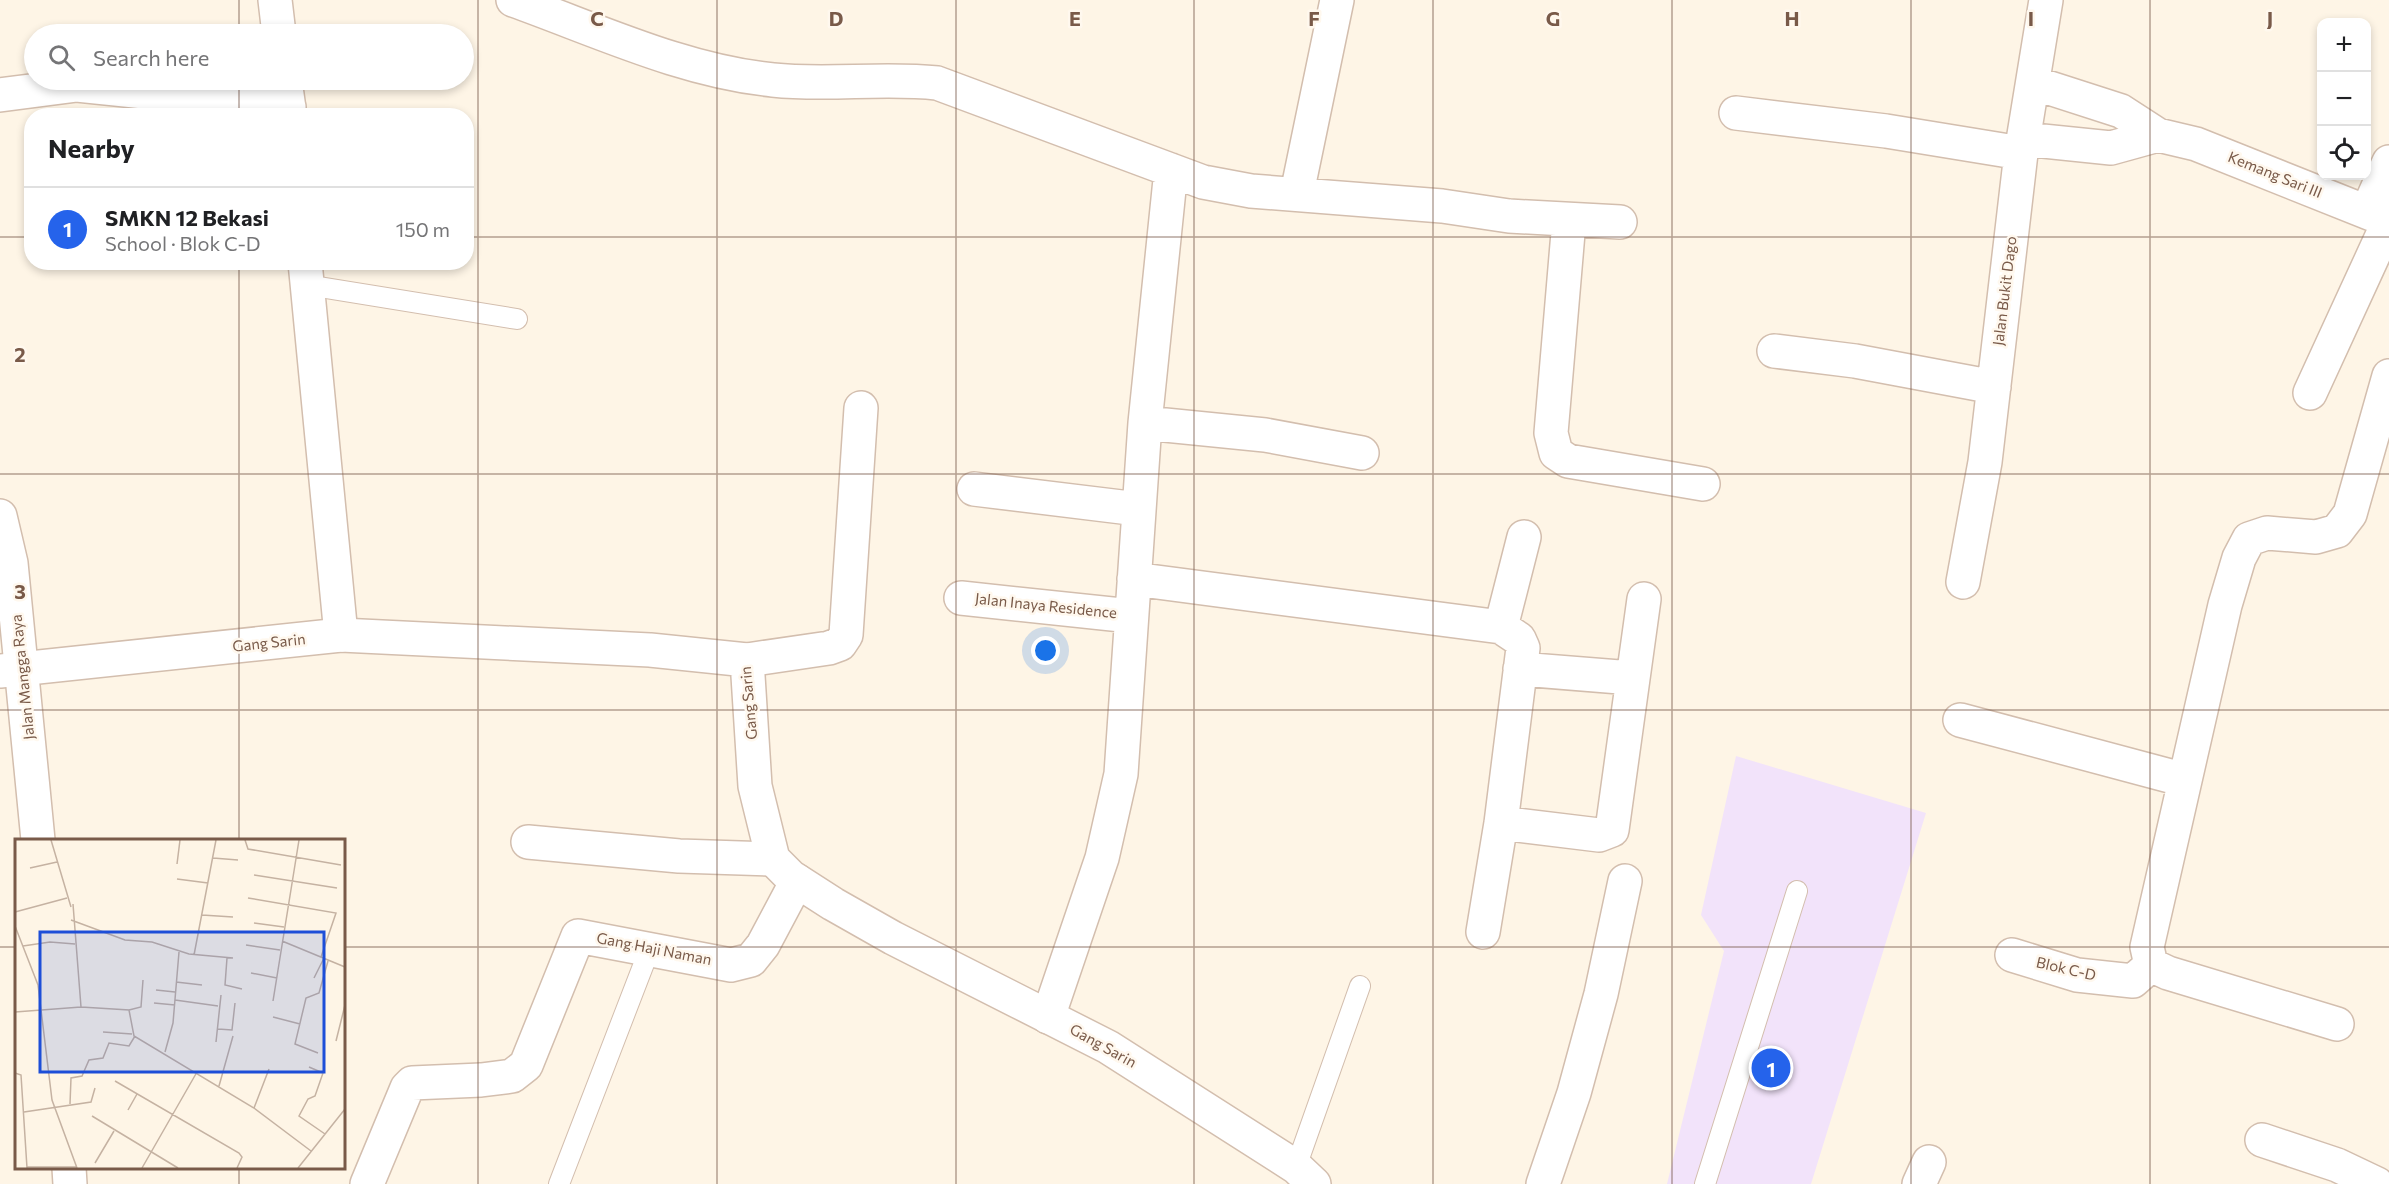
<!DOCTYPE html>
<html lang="en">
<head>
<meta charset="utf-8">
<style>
	:root { --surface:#fff; --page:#f6f6f6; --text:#202124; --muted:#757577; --line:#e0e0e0; --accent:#2563eb }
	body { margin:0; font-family:Commissioner,sans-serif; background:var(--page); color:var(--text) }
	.controls { position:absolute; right:18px; top:18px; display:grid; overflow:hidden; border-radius:12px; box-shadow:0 3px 9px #0003 }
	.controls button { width:54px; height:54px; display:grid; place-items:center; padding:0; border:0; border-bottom:2px solid var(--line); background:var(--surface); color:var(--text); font:30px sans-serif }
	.you { position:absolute; left:1046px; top:651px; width:21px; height:21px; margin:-15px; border:4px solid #fff; border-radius:50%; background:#1a73e8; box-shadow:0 0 0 9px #1a73e833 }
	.badge { display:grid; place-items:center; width:39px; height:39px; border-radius:50%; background:var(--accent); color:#fff; font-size:20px; font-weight:700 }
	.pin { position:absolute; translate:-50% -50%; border:3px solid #fff; box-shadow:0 2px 6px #0006 }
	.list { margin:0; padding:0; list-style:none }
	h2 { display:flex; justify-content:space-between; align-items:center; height:78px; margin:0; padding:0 24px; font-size:26px }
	h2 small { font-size:20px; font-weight:400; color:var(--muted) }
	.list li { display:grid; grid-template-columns:39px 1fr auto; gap:18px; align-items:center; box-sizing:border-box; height:84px; padding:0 24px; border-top:2px solid var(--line) }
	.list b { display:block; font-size:22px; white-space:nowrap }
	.list p { margin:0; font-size:20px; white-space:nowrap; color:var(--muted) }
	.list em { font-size:20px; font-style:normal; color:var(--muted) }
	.icon { flex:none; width:33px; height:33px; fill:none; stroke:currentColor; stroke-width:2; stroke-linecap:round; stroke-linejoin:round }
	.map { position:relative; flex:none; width:2389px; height:1184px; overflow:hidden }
	.search { position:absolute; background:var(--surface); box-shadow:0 3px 9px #0003; left:24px; top:24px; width:450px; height:66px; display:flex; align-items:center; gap:15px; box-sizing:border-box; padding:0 21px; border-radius:33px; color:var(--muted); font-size:22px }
	.panel { position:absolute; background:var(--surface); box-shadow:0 3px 9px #0003; left:24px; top:108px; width:450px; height:162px; border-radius:24px }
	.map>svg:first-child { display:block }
	.education { fill:#f2e3fa }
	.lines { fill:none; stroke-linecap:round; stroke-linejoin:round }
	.service-casing { stroke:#d3beae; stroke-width:22 }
	.minor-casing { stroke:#d3beae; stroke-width:36 }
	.tertiary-casing { stroke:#d3beae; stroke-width:36 }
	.service { stroke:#fff; stroke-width:20 }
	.minor { stroke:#fff; stroke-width:33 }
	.tertiary { stroke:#fff; stroke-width:33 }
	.grid { fill:none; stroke:#795a49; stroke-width:1.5; stroke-opacity:0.55 }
	.labels { text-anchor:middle; stroke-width:5; stroke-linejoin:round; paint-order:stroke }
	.street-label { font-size:15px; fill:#795a49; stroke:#fff8ee }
	.inset-road { fill:none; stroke:#c5b2a2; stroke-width:1.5 }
	.view { fill:#1d4ed8; fill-opacity:0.15; stroke:#1d4ed8; stroke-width:3 }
	.inset-edge { fill:none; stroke:#795a49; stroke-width:3 }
	.grid-label { font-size:20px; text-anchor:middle; font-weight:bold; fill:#795a49; stroke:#fff8ee; stroke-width:5; stroke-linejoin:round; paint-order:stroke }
</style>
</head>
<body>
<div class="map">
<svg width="2389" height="1184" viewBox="0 0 2389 1184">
	<rect width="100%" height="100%" fill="#fef5e6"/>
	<path class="education" d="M1736,756L1926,813L1811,1184H1667L1724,951L1701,915Z"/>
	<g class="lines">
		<g class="service-casing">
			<path id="service" d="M307,285L517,319
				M1296,1167L1360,986
				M559,1184L650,948
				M1705,1184L1797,891"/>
		</g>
		<g class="minor-casing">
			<path id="minor" d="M275,0L279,34
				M513,0C597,30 683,71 773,80C827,86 882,77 937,83L1203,182L1251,191L1442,206L1509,216L1620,222
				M285,80L290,116
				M2034,83L2121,111L2158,135L2196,144L2389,221
				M0,95L77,85L289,107
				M1736,113L1886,131L2021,153
				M2024,139L2111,148L2158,135
				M1297,193L1337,0
				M2367,212L2389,162
				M1569,221L1551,433L1556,453L1568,461L1703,484
				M305,262L341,635
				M1774,351L1855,361L1994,387
				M2310,393L2389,221
				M1145,423L1265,435L1362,453
				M974,489L1138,509
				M0,516L11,563L38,840
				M1134,579L1501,627L1519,639L1523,648L1501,823L1483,932
				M1963,582L1985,462L2021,153L2046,0
				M961,598L1131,616
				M1501,627L1524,537
				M747,660L829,648L840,644L846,635L861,408
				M1520,669L1632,678
				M1960,720L2185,780
				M1501,823L1599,835L1612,830L1644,599
				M528,842L679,856L773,859
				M2012,955L2077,975L2133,981L2151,965
				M1048,1017L1102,858L1121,774L1145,423L1171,170
				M2337,1024L2168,973L2151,965L2147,947L2225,605L2239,558L2249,539L2267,533L2316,537L2337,531L2350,514L2389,376
				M2262,1140L2337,1165L2377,1184
				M69,1168L70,1184
				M367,1184L407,1088L412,1083L481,1080L512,1076L526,1065L578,936L731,965L751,960L763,945L797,881
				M1543,1184L1574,1093L1601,994L1625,881
				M1919,1184L1929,1162"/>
		</g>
		<g class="tertiary-casing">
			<path id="tertiary" d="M0,671L341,635L650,650L747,660L755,786L773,859L791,877L833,904L893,938L1108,1047L1296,1167L1314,1184"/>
		</g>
		<use href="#service" class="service"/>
		<use href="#minor" class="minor"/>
		<use href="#tertiary" class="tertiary"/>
	</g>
	<path class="grid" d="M239,0V34M478,0V1184M717,0V1184M956,0V1184M1194,0V1184M1433,0V1184M1672,0V1184M1911,0V1184M2150,0V1184M239,80V116M0,237H32M466,237H2389M239,262V840M0,474H2389M0,710H2389M0,947H16M344,947H2389M239,1168V1184"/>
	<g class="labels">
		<g class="street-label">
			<text transform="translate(2275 175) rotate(22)" y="5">Kemang Sari III</text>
			<text transform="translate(2005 291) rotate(-83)" y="5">Jalan Bukit Dago</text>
			<text transform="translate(1046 606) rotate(6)" y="5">Jalan Inaya Residence</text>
			<text transform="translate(269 643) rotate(-6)" y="5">Gang Sarin</text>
			<text transform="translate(23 677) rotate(-96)" y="5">Jalan Mangga Raya</text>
			<text transform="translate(749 703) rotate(-95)" y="5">Gang Sarin</text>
			<text transform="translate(654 949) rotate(11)" y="5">Gang Haji Naman</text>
			<text transform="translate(2066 969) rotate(13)" y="5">Blok C-D</text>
			<text transform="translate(1103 1046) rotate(29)" y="5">Gang Sarin</text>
		</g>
	</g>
	<g transform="translate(15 839)">
		<rect width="330" height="330" fill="#fef5e6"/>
		<path class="inset-road" d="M36,1L56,68M230,1L233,10L326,26M198,19L223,21M162,25L165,1M15,29L42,23M239,36L322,49M162,40L193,44M233,59L321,74L306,118M58,65L66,168M0,73L52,59M187,76L218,78M56,81L110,101L137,103L174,115L218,119M239,84L269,88M0,87L23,146L37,261L62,329M267,102L330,128M231,106L265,111M8,107L35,103L60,105M179,116L201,1M212,119L210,146L227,150M236,134L262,139M299,139L309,119M161,143L187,146M141,151L160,153M160,161L203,167M258,162L284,1M139,164L160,166M114,171L126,168L128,141M0,173L66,168L114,171L119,197L239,269L296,312M258,178L285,185M203,190L217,191L220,164M88,193L117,195M321,202L330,166M201,203L206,156M150,213L158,184L164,113M303,214L280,205L291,159L304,154L313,122M294,228L308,234L300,257L293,260L284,277L310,295M0,234L6,236L12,329M100,242L224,314L227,318L222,329M204,247L218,197M55,265L56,239L67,237L74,221L88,219L94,204L114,207L120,197M239,269L254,230M113,271L122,255M9,273L76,263L80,249M77,277L163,329M80,324L99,292M12,328H62M127,329L182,233M283,329L330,270"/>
		<path class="view" d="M25,93H309V233H25Z"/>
		<rect width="330" height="330" class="inset-edge"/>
	</g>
	<g class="grid-label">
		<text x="597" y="26">C</text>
		<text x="836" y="26">D</text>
		<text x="1075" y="26">E</text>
		<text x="1314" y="26">F</text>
		<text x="1553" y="26">G</text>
		<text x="1792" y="26">H</text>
		<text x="2031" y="26">I</text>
		<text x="2270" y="26">J</text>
		<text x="20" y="362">2</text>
		<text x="20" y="599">3</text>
	</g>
</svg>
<div class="controls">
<button>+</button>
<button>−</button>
<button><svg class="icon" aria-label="locate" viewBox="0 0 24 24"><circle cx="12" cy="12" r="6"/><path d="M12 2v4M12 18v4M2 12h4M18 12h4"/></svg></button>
</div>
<div class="you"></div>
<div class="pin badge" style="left:1771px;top:1068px">1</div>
<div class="search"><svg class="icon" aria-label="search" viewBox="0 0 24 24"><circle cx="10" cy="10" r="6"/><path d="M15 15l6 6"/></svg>Search here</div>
<section class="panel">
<h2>Nearby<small></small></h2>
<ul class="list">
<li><span class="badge">1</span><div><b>SMKN 12 Bekasi</b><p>School · Blok C-D</p></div><em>150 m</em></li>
</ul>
</section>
</div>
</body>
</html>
